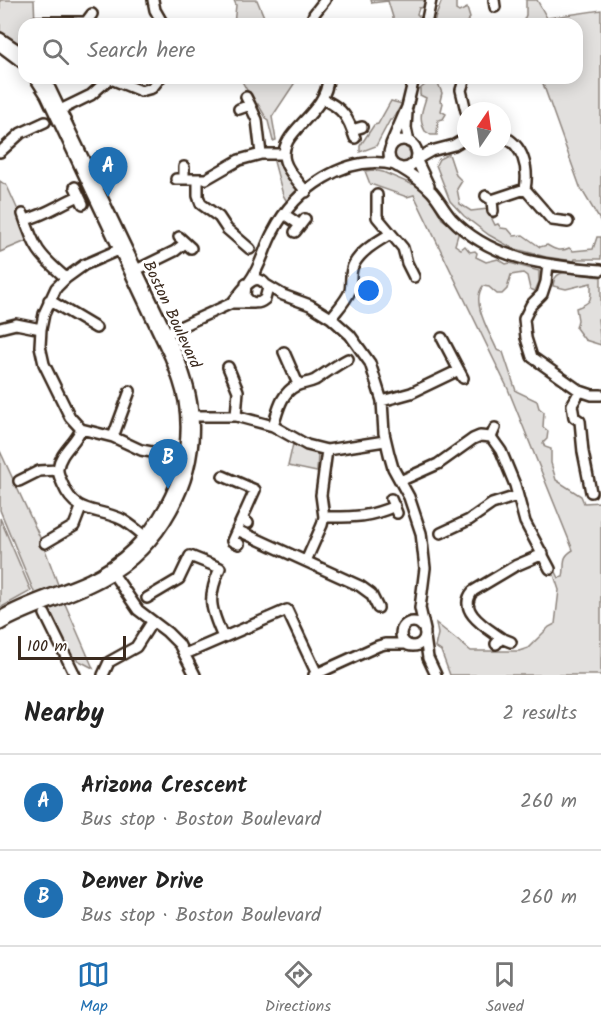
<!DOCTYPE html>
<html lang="en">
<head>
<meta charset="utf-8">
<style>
	:root { --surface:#fff; --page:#f6f6f6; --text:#222; --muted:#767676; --line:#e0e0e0; --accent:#1f6fb2 }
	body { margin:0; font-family:Kalam,sans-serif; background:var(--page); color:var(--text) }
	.compass { position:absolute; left:457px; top:102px; width:54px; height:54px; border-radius:50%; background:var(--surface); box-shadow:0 3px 15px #0003; rotate:13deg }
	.scale { position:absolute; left:18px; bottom:15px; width:108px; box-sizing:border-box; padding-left:6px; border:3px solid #3b2a1e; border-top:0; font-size:16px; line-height:21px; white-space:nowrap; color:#3b2a1e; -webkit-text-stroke:4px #fff; paint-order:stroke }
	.you { position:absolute; left:369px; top:291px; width:21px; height:21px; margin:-15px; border:4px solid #fff; border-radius:50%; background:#1a73e8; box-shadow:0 0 0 9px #1a73e833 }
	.badge { display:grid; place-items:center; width:39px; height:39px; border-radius:50%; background:var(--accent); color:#fff; font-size:20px; font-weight:700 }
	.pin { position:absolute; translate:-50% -50px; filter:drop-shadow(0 2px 3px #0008) }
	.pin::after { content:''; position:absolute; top:32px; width:21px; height:18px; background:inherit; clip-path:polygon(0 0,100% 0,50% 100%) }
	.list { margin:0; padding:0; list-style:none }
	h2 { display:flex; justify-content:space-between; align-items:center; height:78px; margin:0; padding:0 24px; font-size:26px }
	h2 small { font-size:20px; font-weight:400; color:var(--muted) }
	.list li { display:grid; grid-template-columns:39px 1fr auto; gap:18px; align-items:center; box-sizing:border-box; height:96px; padding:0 24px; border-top:2px solid var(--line) }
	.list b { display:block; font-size:22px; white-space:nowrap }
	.list p { margin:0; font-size:20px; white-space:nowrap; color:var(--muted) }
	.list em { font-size:20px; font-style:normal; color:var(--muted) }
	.icon { flex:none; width:33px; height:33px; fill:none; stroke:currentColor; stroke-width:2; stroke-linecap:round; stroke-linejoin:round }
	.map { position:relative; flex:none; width:601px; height:675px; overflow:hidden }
	.search { position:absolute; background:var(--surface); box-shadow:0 3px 15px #0003; left:18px; right:18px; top:18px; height:66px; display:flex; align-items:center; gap:15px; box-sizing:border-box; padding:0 21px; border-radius:18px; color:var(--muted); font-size:22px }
	.sheet { height:270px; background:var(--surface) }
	nav { display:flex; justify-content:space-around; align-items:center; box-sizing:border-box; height:84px; border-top:2px solid var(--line); background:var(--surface); font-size:16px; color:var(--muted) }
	nav a { display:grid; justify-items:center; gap:3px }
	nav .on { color:var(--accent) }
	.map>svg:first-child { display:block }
	.green { fill:#e2e0de; stroke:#8e857e; stroke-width:1.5 }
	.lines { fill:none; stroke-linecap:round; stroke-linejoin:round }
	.minor-casing { stroke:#3b2a1e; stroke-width:14 }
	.minor { stroke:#fff; stroke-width:9 }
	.labels { text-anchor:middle; stroke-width:6; stroke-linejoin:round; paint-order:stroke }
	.street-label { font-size:16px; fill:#3b2a1e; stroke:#fff }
</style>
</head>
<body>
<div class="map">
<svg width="601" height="675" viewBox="0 0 601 675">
	<rect width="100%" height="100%" fill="#fff"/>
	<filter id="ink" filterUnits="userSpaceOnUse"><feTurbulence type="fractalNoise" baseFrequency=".0167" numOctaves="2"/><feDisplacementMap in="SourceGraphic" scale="12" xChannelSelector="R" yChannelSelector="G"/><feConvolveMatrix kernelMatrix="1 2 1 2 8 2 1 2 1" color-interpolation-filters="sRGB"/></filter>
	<g filter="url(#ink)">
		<path class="green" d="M0,0H34L35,24H24V48L0,36Z
			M234,0H257L267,24H234L236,5Z
			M371,0H427L426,7L419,8L417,14L422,19L421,24H395L388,1L372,3Z
			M442,0H458L456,2V10L459,12L467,8L470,18L465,24H433Z
			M526,0H537L547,18L601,10V222L580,187L541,78H577V24H522L526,15Z
			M240,78H295L296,81L272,117L276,140L273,141L268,121L258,104H255Z
			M428,78H438V83L442,93L440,101L443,103L441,111L446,114L443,119L438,120L437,135H431L425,131C418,119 422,111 426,98L420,95V89L426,84Z
			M391,101L402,104L392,120H390L376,146L360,152V146L374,125L378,124Z
			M398,143C407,144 410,150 411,158L406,163L399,162L394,155V147Z
			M272,154H284L306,192L290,207L283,195Z
			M449,154L456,175L462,181L457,189L460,204L471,211L488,209L495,217L492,219L495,225L498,224L501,228L508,229L514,236L523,235L540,247L547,245C555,250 561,252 569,248L573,251L593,249L597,237H601V259H575L574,261L546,257L512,248L489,235L464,216L450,201L436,165L439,159Z
			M373,170L383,172L411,184H415L430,197L442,219L459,231L455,245L461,249L465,246L470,252L475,251L477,253L476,257L486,262L498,259L506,264L510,263L539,271V282L535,291L530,289L527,276L523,273L511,275L507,289L502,294H497L489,287L483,286C470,302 490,333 497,350L503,352L516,391L537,401L539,408L544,412L543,427L548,431L547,439L543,443L545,447L551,449V463L556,480L581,496L584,503L601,502V675H450L441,651L435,647L438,634L436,623L471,651H519L528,648L549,627L555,624L559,590L553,572H556L559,578L563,577C566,563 560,558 573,550L508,389L414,195L407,197L370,184L365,171Z
			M0,181L7,186L31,239L0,252Z
			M566,272L601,277V319H598L601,345L585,340L576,328L578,320L576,308C593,302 591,300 591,283L566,289L553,286C554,278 556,274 566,272Z
			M293,444L318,453L317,472L288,466Z
			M0,451L43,544L60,590L37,599L0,510Z
			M0,518L31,591L0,608Z
			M62,597L93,668L64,653L50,616V604Z"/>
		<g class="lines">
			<g class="minor-casing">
				<path id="minor" d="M153,0L155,10L163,24
					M494,0L495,7
					M36,22H86L92,14
					M310,24L314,14L325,0
					M426,24L431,0
					M0,38L24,54
					M0,46L24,64
					M465,78L461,90L466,111
					M111,79L141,91L152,88L160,78
					M322,99C338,106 346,113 352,130
					M250,105L257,120L261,154
					M239,109L250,105L246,97
					M56,112L91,95L110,78
					M407,112L406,128L409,142
					M502,136C523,144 529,168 525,189L552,220L568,222
					M355,138L352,130L362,127
					M389 154a14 14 0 1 1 28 0a14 14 0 1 1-28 0Z
					M391,144L407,107L414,78
					M0,152L21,133L45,122
					M417,159L431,151L454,145L466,138
					M417,161L429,186
					M399,167C411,174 422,181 432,192C439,200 444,210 451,218C491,260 547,266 601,270
					M176,179H206L239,160L261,154H284
					M184,179V167
					M198,180V196L201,204L219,217L227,229L250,249
					M75,187L83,204
					M306,192C299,182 288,172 285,161C276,132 327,115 328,78
					M377,195V217L403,248L407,263L414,277
					M486,196L492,200L493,211
					M492,200L525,189
					M23,214C34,248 39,255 66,278
					M284,214L300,225
					M25,220C45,215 60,204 79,196
					M295,232L305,219
					M179,237L191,248
					M123,248L84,265L66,278L56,288L44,314L41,329L40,346L44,364L70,417L81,429L113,437L141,450L189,459
					M548,265L546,282L542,294L531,305L524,319L526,338L532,357L580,391L592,395H601
					M132,272L175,251L185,243
					M249,282C261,267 264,248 273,232C295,189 346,153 395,165
					M266,285L283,295L310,305L331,318L350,335L370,363L382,401L384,433L389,454L393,468L409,497L421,533L425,568L420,608L425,630
					M49,300L96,328
					M232,303C241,293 255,266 268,288L265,299C258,305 250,304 245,296L246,284
					M331,318C337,310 346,301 350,291C352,282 349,272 354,264C362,250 377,242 390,234
					M0,328L16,324L41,329
					M162,335L232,303H254
					M442,338L463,378
					M284,352L298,384
					M228,367L238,391L236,416
					M580,391L572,405L574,417L580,421L583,452L591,492
					M382,401L411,393L459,370
					M189,416H236L273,426L307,445L327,450L385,441
					M273,426C278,411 281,393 296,386C302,383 309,383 315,380C326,373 336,365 348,359
					M81,429C76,443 60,452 58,468C57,473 61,480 63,485C76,516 98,507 123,520C133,526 141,533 149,540
					M113,437L130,391
					M491,437L501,451L515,485L525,522L550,569
					M223,476L255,490L242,519L248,523
					M19,481L39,471L57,470
					M400,481L438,464L473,439L480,436L491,437L495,428
					M391,499L397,513
					M324,517C353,517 367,518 395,506
					M242,519L237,530L360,586L371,594L378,608
					M237,530L232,541L239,544
					M441,533L469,520L492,504L517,496
					M45,543L74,526L81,508
					M306,561L322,525L324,517L321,495L327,450
					M110,569L138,610L167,632L179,644L195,675
					M147,598L179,579L190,556L220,568C207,598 210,608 223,637
					M45,614L75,675
					M0,617C28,600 59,593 89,579C154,548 196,474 184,401C181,386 176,372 170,357L46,95L35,78
					M401 634a12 12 0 1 1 24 0a12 12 0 1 1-24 0Z
					M0,625C33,606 71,598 104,579C161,548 198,481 193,416C192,394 185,374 177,354L45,78
					M425,637L428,658L436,675
					M501,638C487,628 456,611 473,591L515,566L543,554
					M496,644L501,638L511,642
					M185,654L287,610L317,674
					M103,675L109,662L136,647L152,622
					M314,675L378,646L385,644H406"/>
			</g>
			<use href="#minor" class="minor"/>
		</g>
	</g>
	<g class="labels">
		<g class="street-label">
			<text transform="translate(173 314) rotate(65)" y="6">Boston Boulevard</text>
		</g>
	</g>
</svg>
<svg class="compass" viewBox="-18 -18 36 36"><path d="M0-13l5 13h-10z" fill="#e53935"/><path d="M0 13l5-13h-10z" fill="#767676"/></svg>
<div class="scale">100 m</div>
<div class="you"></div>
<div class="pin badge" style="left:108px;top:197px">A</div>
<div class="pin badge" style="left:168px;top:489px">B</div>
<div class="search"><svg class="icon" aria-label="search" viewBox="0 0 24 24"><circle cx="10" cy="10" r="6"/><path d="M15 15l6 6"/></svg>Search here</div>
</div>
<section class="sheet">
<h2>Nearby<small>2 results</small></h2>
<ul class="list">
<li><span class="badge">A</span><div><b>Arizona Crescent</b><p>Bus stop · Boston Boulevard</p></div><em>260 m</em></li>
<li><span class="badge">B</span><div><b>Denver Drive</b><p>Bus stop · Boston Boulevard</p></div><em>260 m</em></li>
</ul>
</section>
<nav>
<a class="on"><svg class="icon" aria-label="map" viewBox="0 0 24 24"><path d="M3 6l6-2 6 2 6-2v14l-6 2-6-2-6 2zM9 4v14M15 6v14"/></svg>Map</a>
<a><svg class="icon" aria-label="directions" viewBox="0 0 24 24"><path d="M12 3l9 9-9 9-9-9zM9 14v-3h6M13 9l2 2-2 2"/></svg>Directions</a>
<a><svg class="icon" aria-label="saved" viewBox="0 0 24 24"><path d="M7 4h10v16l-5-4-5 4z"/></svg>Saved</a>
</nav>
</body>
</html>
